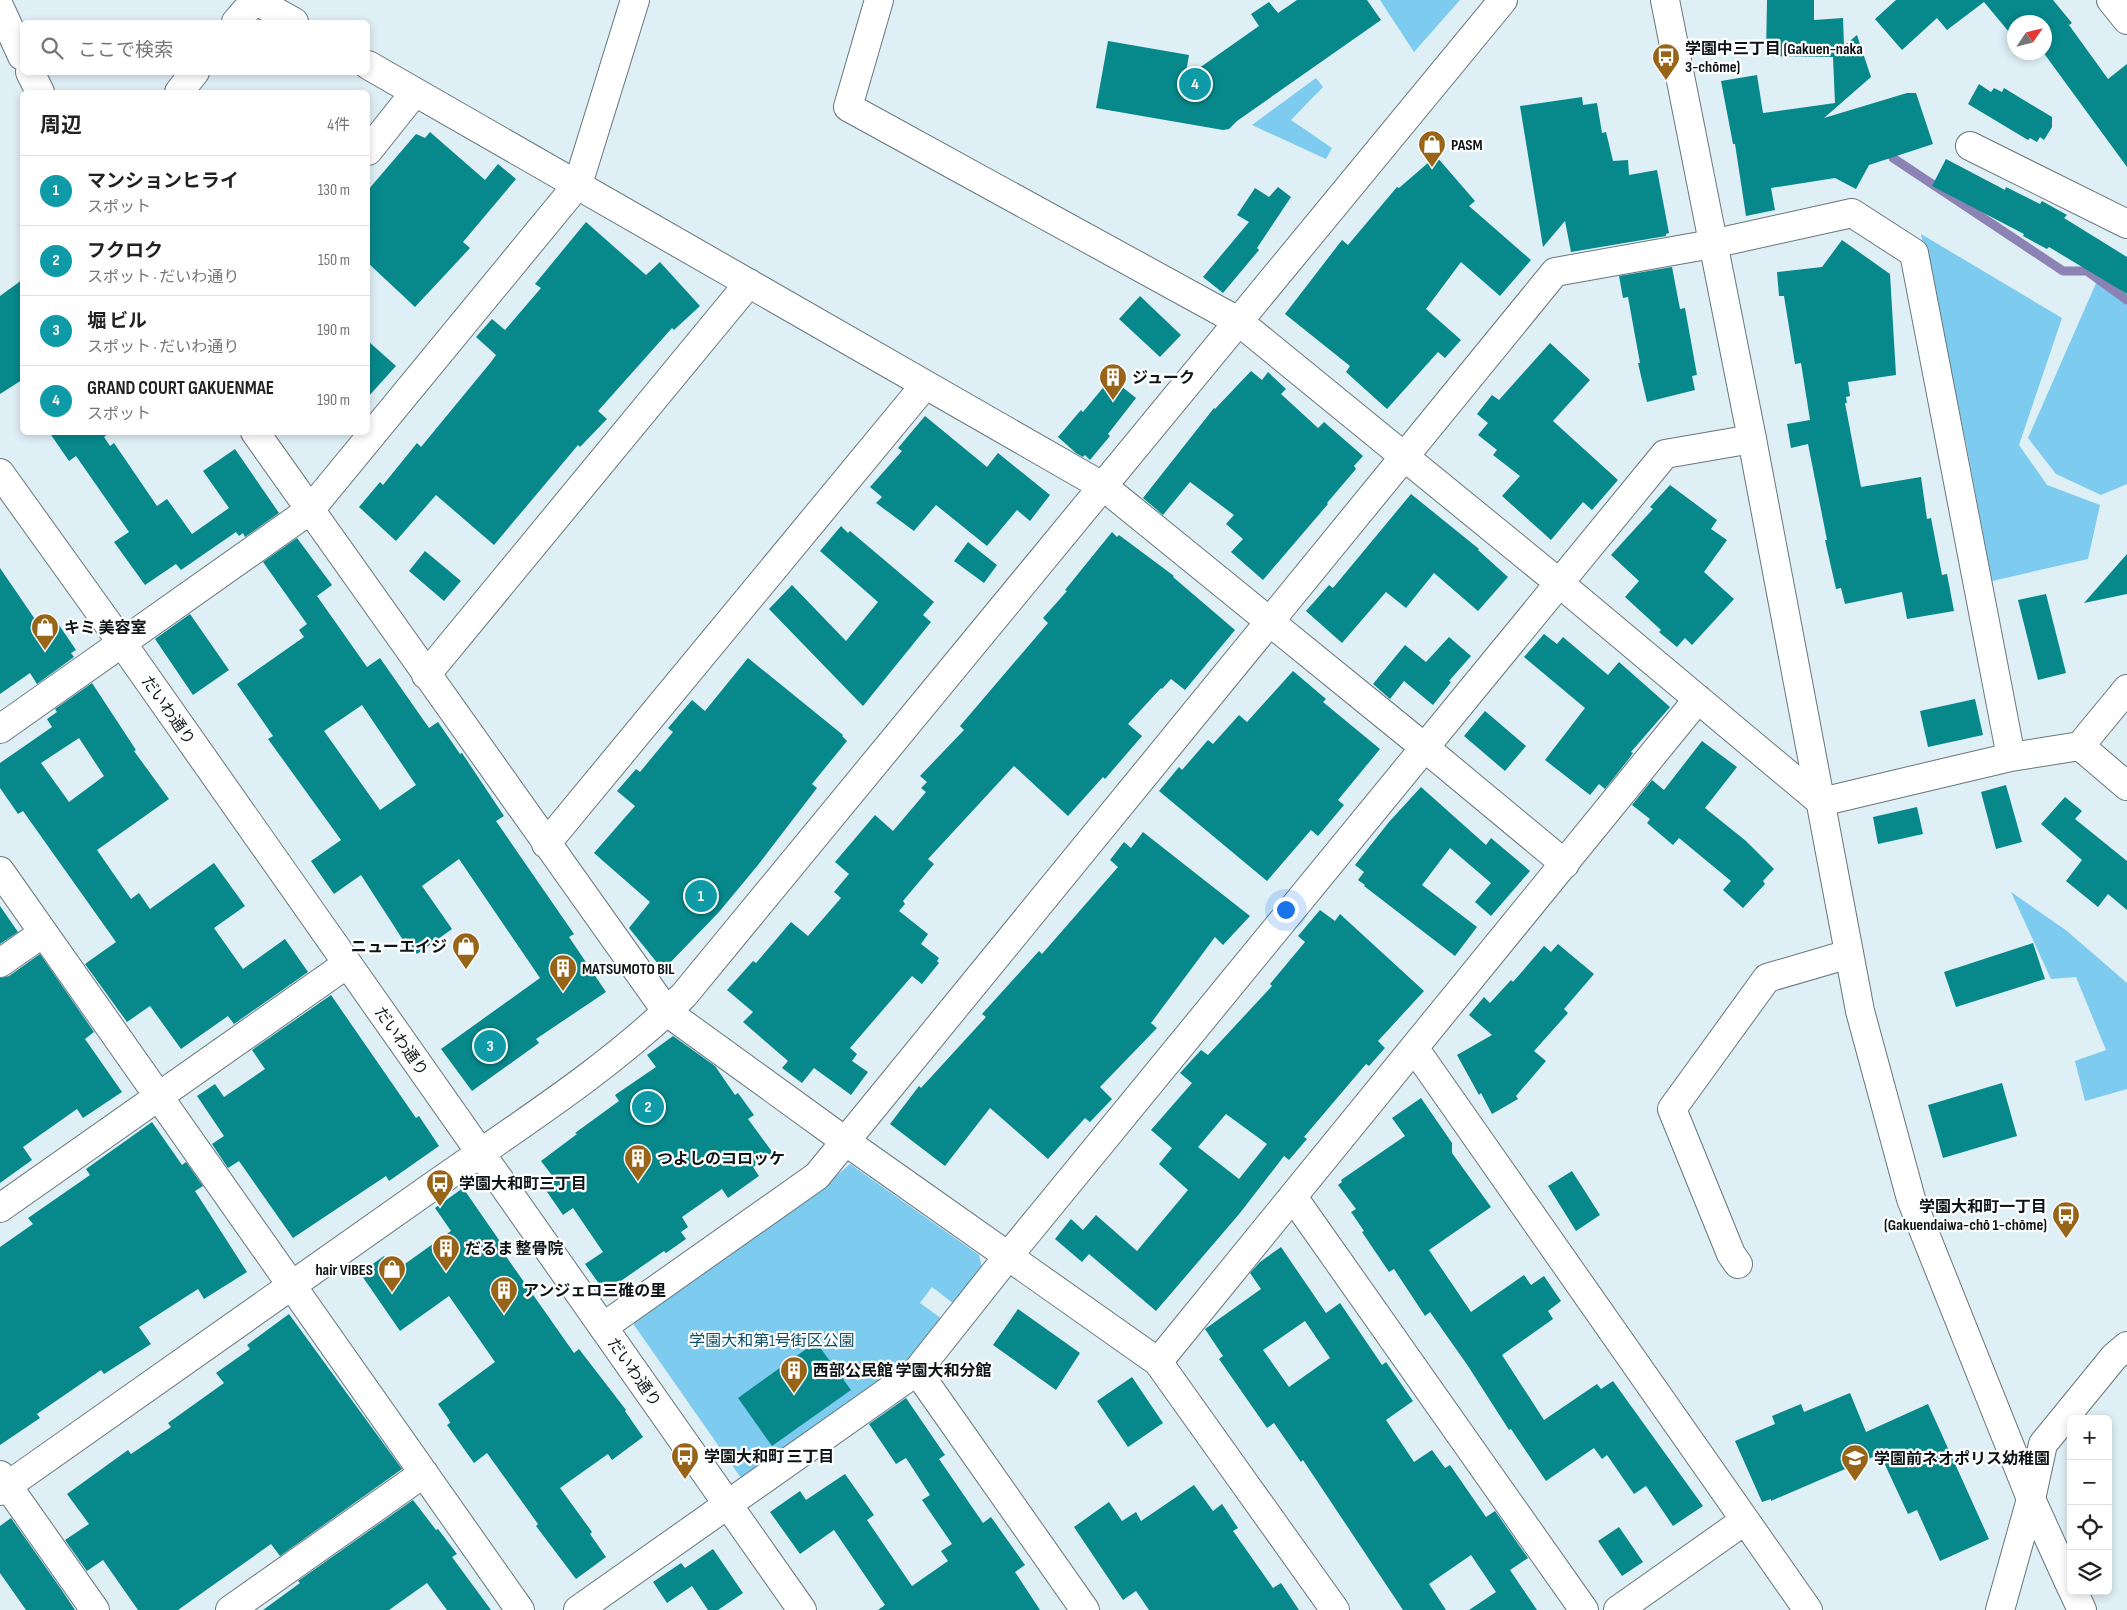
<!DOCTYPE html>
<html lang="ja">
<head>
<meta charset="utf-8">
<style>
	:root { --surface:#fff; --page:#f6f6f6; --text:#222; --muted:#767676; --line:#e0e0e0; --accent:#976418 }
	body { margin:0; font-family:"Sofia Sans Condensed","Noto Sans JP",sans-serif; background:var(--page); color:var(--text) }
	.controls { position:absolute; right:15px; bottom:15px; display:grid; overflow:hidden; border-radius:8px; box-shadow:0 2px 8px #0003 }
	.controls button { width:45px; height:45px; display:grid; place-items:center; padding:0; border:0; border-bottom:1px solid var(--line); background:var(--surface); color:var(--text); font:25px sans-serif }
	.compass { position:absolute; left:2007px; top:15px; width:45px; height:45px; border-radius:50%; background:var(--surface); box-shadow:0 2px 8px #0003; rotate:55deg }
	.you { position:absolute; left:1285px; top:909px; width:18px; height:18px; margin:-12px; border:4px solid #fff; border-radius:50%; background:#1a73e8; box-shadow:0 0 0 8px #1a73e833 }
	.badge { display:grid; place-items:center; width:32px; height:32px; border-radius:50%; background:var(--accent); color:#fff; font-size:16px; font-weight:700 }
	.pin { position:absolute; translate:-50% -50%; border:2px solid #fff; box-shadow:0 1px 5px #0006 }
	.list { margin:0; padding:0; list-style:none }
	h2 { display:flex; justify-content:space-between; align-items:center; height:65px; margin:0; padding:0 20px; font-size:21px }
	h2 small { font-size:16px; font-weight:400; color:var(--muted) }
	.list li { display:grid; grid-template-columns:32px 1fr auto; gap:15px; align-items:center; box-sizing:border-box; height:70px; padding:0 20px; border-top:1px solid var(--line) }
	.list b { display:block; font-size:19px; white-space:nowrap }
	.list p { margin:0; font-size:16px; white-space:nowrap; color:var(--muted) }
	.list em { font-size:16px; font-style:normal; color:var(--muted) }
	.icon { flex:none; width:28px; height:28px; fill:none; stroke:currentColor; stroke-width:2; stroke-linecap:round; stroke-linejoin:round }
	.map { position:relative; flex:none; width:2127px; height:1610px; overflow:hidden }
	.search { position:absolute; background:var(--surface); box-shadow:0 2px 8px #0003; left:20px; top:20px; width:350px; height:55px; display:flex; align-items:center; gap:12px; box-sizing:border-box; padding:0 18px; border-radius:8px; color:var(--muted); font-size:19px }
	.panel { position:absolute; background:var(--surface); box-shadow:0 2px 8px #0003; left:20px; top:90px; width:350px; height:345px; border-radius:8px }
	.map>svg:first-child { display:block }
	.green { fill:#7dcbef }
	.lines { fill:none; stroke-linecap:round; stroke-linejoin:round }
	.stream { stroke:#8b83b4; stroke-width:9 }
	.building { fill:#07888b; fill-rule:evenodd }
	.minor-casing { stroke:#68767d; stroke-width:30 }
	.tertiary-casing { stroke:#68767d; stroke-width:30 }
	.minor { stroke:#fff; stroke-width:28 }
	.tertiary { stroke:#fff; stroke-width:28 }
	.labels { text-anchor:middle; stroke-width:4.5; stroke-linejoin:round; paint-order:stroke }
	.poi-label { font-size:16px; font-weight:bold; fill:#0f1417; stroke:#fff; text-anchor:start }
	.street-label { font-size:16px; fill:#0f1417; stroke:#fff }
	.park-label { font-size:16px; fill:#0c506a; stroke:#fff }
</style>
</head>
<body>
<div class="map">
<svg width="2127" height="1610" viewBox="0 0 2127 1610">
	<rect width="100%" height="100%" fill="#dfeff6"/>
	<path class="green" d="M1380,0H1460L1414,52Z
		M1316,78L1323,87L1291,120L1332,148L1326,159L1252,125Z
		M1921,234L2062,318L2019,445L2047,485L2100,505L2088,559L1992,581L1966,443Z
		M2097,281L2127,305V484L2101,495L2056,474L2028,438Z
		M2011,892L2067,931L2127,983V1089L2085,1101L2075,1061L2106,1050L2076,977L2051,979Z
		M850,1164L979,1255L982,1268L954,1304L932,1287L920,1303L942,1319L912,1358L741,1478L632,1322L821,1189Z"/>
	<g class="lines">
		<path class="stream" d="M1893,158L2063,271H2087L2127,300"/>
	</g>
	<path class="building" d="M1297,0H1367L1381,20L1237,121L1229,129L1223,130L1096,108L1108,41L1189,55L1185,78L1259,26L1251,14L1269,2L1278,13Z
		M1767,0H1814V20L1843,18L1844,46L1857,35L1871,77L1824,118L1907,93H1916L1933,144L1869,165L1856,189L1835,178L1771,188L1775,210L1746,216L1735,144H1733L1721,81L1757,75L1763,113L1835,103L1833,57L1766,56Z
		M1896,0H2053L2072,23L2069,25L2108,79L2127,64V167L2043,52L2044,22H2014V38L1984,2L1947,30L1937,18L1902,50L1875,19Z
		M1979,84L1991,92L1994,88L2002,92L2004,88L2052,117V127L2044,140L2040,137L2037,142L2030,138L2028,140L1968,104Z
		M1582,97L1583,105L1597,103L1602,133L1606,132L1613,161L1628,160L1629,175L1657,170L1669,233L1666,234V236L1571,252L1565,221L1543,247L1520,106Z
		M430,132L485,180L498,164L516,179L463,242L470,248L415,307L368,263V190L416,134L425,138Z
		M1436,156L1475,201L1469,206L1531,260L1500,296L1461,262L1426,309L1461,340L1445,358L1438,352L1387,409L1346,372L1350,366L1285,314L1342,240L1348,245L1397,187L1399,188Z
		M1946,159L2005,190L2006,187L2040,204L2042,201L2067,215L2064,218L2127,257V294L2049,247L2047,249L2023,236L2024,234L1932,186Z
		M1278,187L1291,197L1257,248L1259,250L1223,293L1203,277L1249,222L1237,215L1255,188L1269,197Z
		M586,222L646,275L660,262L700,306L674,330L672,328L598,411L607,419L580,447L578,445L494,545L436,495L396,541L359,507L380,482L383,485L417,443L421,447L491,362L496,355L476,337L492,319L505,330L541,288L535,284Z
		M1842,240L1890,274L1896,375L1848,382L1850,396L1846,397L1847,403H1845L1861,487L1921,477L1927,519L1931,518L1942,575L1947,574L1954,611L1907,619L1902,592L1845,604L1841,588L1836,589L1825,540H1827L1808,444L1791,448L1787,424L1810,420L1801,363L1795,364L1784,296H1779L1777,272L1822,267Z
		M1672,267L1680,309L1685,308L1697,375L1692,376L1695,390L1647,402L1638,363H1640L1628,297L1623,298L1619,276Z
		M22,280V380L0,394V296Z
		M1140,296L1181,335L1160,357L1119,319Z
		M368,341L396,366L368,397Z
		M1550,343L1590,380L1553,421L1618,480L1592,510L1583,502L1551,540L1502,496L1520,476L1493,455L1497,450L1478,435L1488,423L1477,414L1492,395L1499,400Z
		M1251,371L1262,380L1268,372L1286,389L1281,394L1318,428L1324,422L1363,456L1354,466L1356,469L1327,503L1328,504L1263,580L1231,552L1243,539L1226,524L1234,515L1190,482L1163,515L1143,498L1214,408L1215,409Z
		M1111,378L1136,398L1108,434L1110,436L1090,460L1085,455L1083,457L1076,453L1058,437L1081,410L1083,412Z
		M925,416L987,467L998,453L1050,495L1030,521L1017,510L987,546L936,505L914,531L876,503L882,497L870,487L902,451L898,448Z
		M49,432H110L104,437L110,446L114,443L157,506L167,499L192,534L229,508L203,471L235,449L279,513L245,537L243,533L239,536L236,532L181,570L176,564L145,585L114,542L129,532L76,456L69,461Z
		M1670,485L1717,520L1711,529L1727,540L1704,572L1734,599L1692,645L1685,638L1677,647L1659,632L1661,630L1625,597L1639,581L1611,555L1653,509L1650,507Z
		M1411,494L1479,549L1478,550L1508,577L1478,611L1434,573L1406,608L1386,592L1342,643L1306,611L1329,585L1333,588Z
		M841,526L848,533L850,531L934,602L923,615L931,622L863,706L769,609L792,585L846,641L878,602L820,551Z
		M1112,532L1117,537L1119,535L1174,576L1173,577L1235,630L1185,690L1171,679L1162,689L1161,688L1128,724L1142,736L1105,779L1103,777L1068,816L1014,766L928,859L934,864L903,901L905,904L899,911L928,934L921,944L939,958L937,961L939,963L922,984L912,976L850,1048L857,1054L852,1061L868,1072L851,1095L814,1068L802,1083L782,1068L788,1061L743,1022L753,1012L727,990L753,961L756,963L791,922L808,936L841,898L834,892L849,874L835,862L875,815L893,831L926,792L921,788L927,782L920,776L964,730L960,726L1048,623L1043,618L1067,591L1065,590Z
		M297,538L332,585L317,596L367,667L380,658L429,728L438,722L460,754L462,753L504,816L496,821L574,934L569,937L606,992L536,1039L539,1043L472,1091L441,1049L540,978L459,859L422,886L452,929L417,954L406,938L403,940L361,875L334,894L311,861L341,840L268,739L273,736L237,684L304,637L299,630L307,624L263,562ZM362,705L416,785L380,810L324,731Z
		M968,542L997,565L984,583L954,561Z
		M425,551L461,581L444,601L409,571Z
		M2127,554V594L2084,603Z
		M0,568L43,631L57,622L76,650L71,653L74,657L37,684L30,673L0,694Z
		M2046,594L2066,673L2038,680L2018,600Z
		M190,614L229,670L193,695L155,639Z
		M1544,634L1557,644L1563,637L1608,675L1619,662L1670,707L1631,752L1633,753L1628,760L1605,789L1599,784L1590,795L1545,760L1585,708L1524,657Z
		M1449,637L1471,656L1449,681L1451,682L1433,705L1404,681L1390,699L1373,684L1405,645L1426,662Z
		M748,658L843,735L842,736L847,741L812,784L817,788L758,865L719,912L663,970L629,928L650,902L594,853L635,806L617,791L636,769L640,772L673,732L668,728L692,700L705,711Z
		M1293,671L1326,699L1323,702L1380,749L1338,800L1344,805L1318,836L1311,830L1267,881L1159,791L1179,767L1182,770L1208,740L1213,744L1239,715L1247,722Z
		M92,683L136,750L134,751L169,799L97,850L131,899L139,893L150,909L214,863L245,906L214,928L243,969L285,939L308,972L234,1024L228,1016L181,1049L150,1006L127,1022L85,964L116,942L23,811L18,814L0,788V763L52,727L47,719L57,712L55,709ZM79,738L104,776L69,802L41,763Z
		M1975,699L1983,735L1928,747L1920,711Z
		M1485,711L1526,746L1505,771L1464,736Z
		M1702,741L1737,767L1705,808L1746,841L1774,869L1763,881L1765,884L1743,908L1723,890L1731,881L1679,838L1673,845L1647,823L1650,819L1632,805L1652,780L1664,790Z
		M2006,785L2022,842L1996,849L1981,792Z
		M1421,787L1486,845L1491,838L1530,871L1491,916L1475,902L1491,883L1450,848L1422,885L1477,927L1455,956L1364,886L1365,885L1358,880L1364,872L1355,865L1389,822Z
		M2065,797L2082,811L2075,819L2127,861V910L2108,894L2098,907L2066,881L2082,860L2041,824Z
		M1917,807L1923,834L1878,844L1873,817Z
		M1143,832L1250,916L1223,945L1215,937L1151,1023L1157,1028L1100,1087L1112,1099L1090,1122L1085,1118L1048,1159L990,1108L945,1166L890,1124L919,1086L921,1088L986,1017L982,1014L1039,951L1042,954L1118,867L1110,860L1124,842L1131,848Z
		M0,906L18,932L0,944Z
		M1320,910L1335,921L1340,914L1424,991L1378,1041L1385,1048L1369,1066L1366,1064L1304,1137L1307,1139L1289,1160L1284,1156L1240,1213L1156,1311L1089,1254L1082,1262L1055,1239L1071,1219L1083,1230L1096,1215L1137,1251L1188,1190L1159,1164L1172,1148L1151,1130L1192,1083L1180,1073L1201,1050L1208,1055L1272,986L1270,984L1305,942L1298,936ZM1226,1114L1267,1144L1239,1179L1198,1147Z
		M2033,943L2045,979L1956,1007L1944,972Z
		M1558,944L1594,974L1564,1009L1568,1013L1534,1051L1546,1061L1516,1096L1518,1099L1492,1114L1481,1093L1479,1095L1457,1055L1492,1035L1469,1015L1484,997L1490,1003L1511,980L1513,982L1544,946L1551,952Z
		M40,954L94,1032L85,1039L122,1092L83,1118L77,1109L23,1147L32,1160L0,1183V978L9,976Z
		M331,995L416,1118L419,1116L439,1146L389,1181L386,1176L293,1238L239,1161L228,1168L212,1144L224,1136L197,1096L215,1084L224,1097L265,1069L252,1050Z
		M673,1036L715,1066L735,1095L738,1093L754,1115L748,1119L773,1153L753,1167L759,1176L728,1198L722,1189L682,1217L688,1227L681,1232L686,1239L666,1253L664,1251L605,1292L585,1264L603,1252L573,1208L563,1215L543,1186L554,1178L541,1161L577,1134L575,1133L619,1101L615,1095L656,1067L647,1055Z
		M2002,1083L2017,1136L1943,1158L1928,1105Z
		M1421,1098L1452,1143V1153L1491,1207L1429,1250L1471,1312L1524,1275L1531,1285L1544,1276L1561,1301L1548,1311L1553,1319L1502,1355L1544,1420L1597,1384L1601,1389L1613,1381L1703,1506L1673,1526L1646,1486L1634,1494L1607,1455L1602,1459L1594,1448L1546,1481L1511,1429L1509,1430L1468,1366L1430,1312L1425,1316L1394,1269L1389,1272L1362,1232L1364,1231L1351,1212L1356,1209L1338,1185L1342,1182L1341,1180L1405,1136L1392,1118Z
		M152,1122L182,1165L186,1162L203,1186L195,1191L247,1272L204,1299L198,1289L139,1327L151,1344L104,1374L101,1370L37,1414L40,1418L0,1445V1247L33,1224L28,1218L90,1175L86,1169Z
		M1572,1171L1600,1215L1576,1231L1548,1186Z
		M463,1188L508,1253L505,1255L574,1353L579,1349L626,1410L625,1411L643,1437L612,1460L608,1454L560,1488L592,1532L590,1534L606,1557L576,1579L536,1526L538,1524L487,1453L474,1463L447,1425L450,1423L449,1420L438,1404L495,1362L449,1296L400,1331L360,1273L384,1256L395,1271L451,1231L435,1208Z
		M1281,1247L1326,1313L1340,1303L1382,1365L1386,1362L1413,1401L1386,1420L1414,1462L1432,1450L1445,1468L1450,1465L1486,1517L1495,1511L1528,1558L1510,1570L1537,1610H1469L1496,1592L1471,1555L1429,1584L1446,1610H1403L1303,1460L1301,1462L1274,1423L1267,1428L1219,1359L1223,1356L1205,1329L1261,1289L1250,1273L1260,1262ZM1305,1321L1330,1358L1289,1387L1263,1350Z
		M1018,1309L1080,1353L1056,1390L993,1345Z
		M289,1314L402,1469L280,1556L271,1544L178,1610H138L103,1560L87,1571L65,1540L89,1524L67,1494L128,1450L131,1454L171,1427L168,1423L224,1383L216,1373L250,1349L247,1345Z
		M816,1342L851,1390L772,1446L738,1398Z
		M1132,1377L1163,1423L1128,1447L1097,1401Z
		M1850,1393L1866,1432L1928,1404L1989,1539L1940,1561L1917,1510L1908,1514L1880,1454L1771,1501V1499L1762,1502L1735,1441L1775,1424L1772,1416L1801,1404L1804,1412Z
		M906,1398L945,1455L939,1459L983,1523L991,1517L1025,1565L1015,1572L1040,1610H878L885,1605L834,1530L800,1554L770,1512L800,1491L806,1500L845,1474L874,1515L867,1520L912,1586L948,1561L941,1551L952,1544L922,1500L930,1495L906,1458L896,1464L869,1424Z
		M1194,1485L1213,1511L1222,1504L1238,1528L1233,1531L1273,1588L1281,1583L1299,1610H1149L1136,1591L1123,1600L1074,1527L1109,1502L1122,1521L1136,1512L1141,1521Z
		M413,1500L436,1530L438,1529L457,1554L452,1557L491,1610H447L427,1583L389,1610H263L300,1583L298,1581Z
		M11,1518L61,1589L75,1610H26L0,1573V1526Z
		M1619,1527L1643,1562L1622,1576L1598,1541Z
		M713,1549L743,1593L718,1610H708L692,1586L667,1603L653,1582L681,1563L685,1568Z"/>
	<g class="lines">
		<g class="minor-casing">
			<path id="minor" d="M255,0L294,22
				M879,0L848,107L1238,321L1558,582L1821,802L2011,757L2080,746L2127,786
				M2111,0L2127,20
				M0,8L22,56
				M236,22L255,0
				M368,65L1104,487L1424,747L1565,864
				M30,72L40,92
				M179,92L195,72
				M1970,146L2127,224
				M368,151L415,92
				M255,432L667,1012L845,1141L1158,1362L1335,1610
				M426,675L749,283
				M0,729L310,510L578,184L635,0
				M2080,746L2127,689
				M546,844L925,385
				M0,871L520,1610
				M0,963L43,933
				M1415,1049L1808,1610
				M1293,1197L1584,1610
				M0,1208L347,964
				M1738,1264L1731,1254L1672,1109L1767,978L1849,954
				M603,1327L817,1176L1555,272L1712,244L1852,213L1914,253L2011,757
				M1158,1362L1698,699
				M917,1371L1085,1610
				M0,1475L95,1610
				M230,1610L424,1473
				M578,1610L917,1371L1009,1255L1665,454L1752,439
				M1618,1610L1744,1521
				M2000,1610L2031,1499L2043,1444L2114,1357L2127,1346"/>
		</g>
		<g class="tertiary-casing">
			<path id="tertiary" d="M1665,0L1752,439L1860,1011L1911,1199L2031,1499L2071,1587
				M0,473L122,643L802,1610
				M0,1491C140,1393 280,1294 420,1195C510,1131 605,1073 684,995L1503,0
				M2073,1591L2082,1610"/>
		</g>
		<use href="#minor" class="minor"/>
		<use href="#tertiary" class="tertiary"/>
	</g>
	<defs>
		<g id="bus-pin" transform="scale(1.4375)"><path d="M0 17L-7.5 6A9.5 9.5 0 1 1 7.5 6Z" fill="#976418" stroke="#fff"/><path d="M-5-6H5V4H4V6H2V4H-2V6H-4V4H-5ZM-3.5-4V0h7V-4ZM-3.5 1.2v1.5H-2V1.2ZM2 1.2v1.5H3.5V1.2Z" fill="#fff"/></g>
		<g id="shop-pin" transform="scale(1.4375)"><path d="M0 17L-7.5 6A9.5 9.5 0 1 1 7.5 6Z" fill="#976418" stroke="#fff"/><path d="M-5-2.5h2.3a2.7 3.5 0 0 1 5.4 0H5L5.5 6h-11ZM-1.5-2.5h3a1.5 2.3 0 0 0-3 0Z" fill="#fff"/></g>
		<g id="building-pin" transform="scale(1.4375)"><path d="M0 17L-7.5 6A9.5 9.5 0 1 1 7.5 6Z" fill="#976418" stroke="#fff"/><path d="M-4-6H4V6H1V3H-1V6H-4ZM-2.5-4.3h1.7v1.8h-1.7ZM.8-4.3h1.7v1.8H.8ZM-2.5-1h1.7V.8h-1.7ZM.8-1h1.7V.8H.8Z" fill="#fff"/></g>
		<g id="school-pin" transform="scale(1.4375)"><path d="M0 17L-7.5 6A9.5 9.5 0 1 1 7.5 6Z" fill="#976418" stroke="#fff"/><path d="M0-5L7-2L0 1L-7-2ZM-4 1L0 2.5L4 1V4Q0 6-4 4Z" fill="#fff"/></g>
	</defs>
	<g fill-rule="evenodd">
		<use href="#bus-pin" x="1666" y="57"/>
		<use href="#shop-pin" x="1432" y="144"/>
		<use href="#building-pin" x="1113" y="377"/>
		<use href="#shop-pin" x="45" y="627"/>
		<use href="#shop-pin" x="466" y="946"/>
		<use href="#building-pin" x="563" y="968"/>
		<use href="#building-pin" x="638" y="1158"/>
		<use href="#bus-pin" x="440" y="1183"/>
		<use href="#bus-pin" x="2066" y="1215"/>
		<use href="#building-pin" x="446" y="1248"/>
		<use href="#shop-pin" x="392" y="1269"/>
		<use href="#building-pin" x="504" y="1290"/>
		<use href="#building-pin" x="794" y="1370"/>
		<use href="#bus-pin" x="685" y="1456"/>
		<use href="#school-pin" x="1855" y="1458"/>
	</g>
	<g class="labels">
		<g class="poi-label">
			<text x="1685" y="54">学園中三丁目 (Gakuen-naka<tspan x="1685" dy="18">3-chōme)</tspan></text>
			<text x="1451" y="150">PASM</text>
			<text x="1132" y="383">ジューク</text>
			<text x="64" y="633">キミ 美容室</text>
			<text x="447" y="952" text-anchor="end">ニューエイジ</text>
			<text x="582" y="974">MATSUMOTO BIL</text>
			<text x="657" y="1164">つよしのコロッケ</text>
			<text x="459" y="1189">学園大和町三丁目</text>
			<text x="2047" y="1212" text-anchor="end">学園大和町一丁目<tspan x="2047" dy="18">(Gakuendaiwa-chō 1-chōme)</tspan></text>
			<text x="465" y="1254">だるま 整骨院</text>
			<text x="373" y="1275" text-anchor="end">hair VIBES</text>
			<text x="523" y="1296">アンジェロ三碓の里</text>
			<text x="813" y="1376">西部公民館 学園大和分館</text>
			<text x="704" y="1462">学園大和町 三丁目</text>
			<text x="1874" y="1464">学園前ネオポリス幼稚園</text>
		</g>
		<g class="street-label">
			<text transform="translate(169 710) rotate(55)" y="6">だいわ通り</text>
			<text transform="translate(402 1041) rotate(55)" y="6">だいわ通り</text>
			<text transform="translate(635 1372) rotate(55)" y="6">だいわ通り</text>
		</g>
		<g class="park-label">
			<text x="772" y="1346">学園大和第1号街区公園</text>
		</g>
	</g>
</svg>
<div class="controls">
<button>+</button>
<button>−</button>
<button><svg class="icon" aria-label="locate" viewBox="0 0 24 24"><circle cx="12" cy="12" r="6"/><path d="M12 2v4M12 18v4M2 12h4M18 12h4"/></svg></button>
<button><svg class="icon" aria-label="layers" viewBox="0 0 24 24"><path d="M12 4l9 5-9 5-9-5zM3 14l9 5 9-5"/></svg></button>
</div>
<svg class="compass" viewBox="-18 -18 36 36"><path d="M0-13l5 13h-10z" fill="#e53935"/><path d="M0 13l5-13h-10z" fill="#767676"/></svg>
<div class="you"></div>
<div class="pin badge" style="left:701px;top:896px;background:#0f9aa8">1</div>
<div class="pin badge" style="left:648px;top:1107px;background:#0f9aa8">2</div>
<div class="pin badge" style="left:490px;top:1046px;background:#0f9aa8">3</div>
<div class="pin badge" style="left:1195px;top:84px;background:#0f9aa8">4</div>
<div class="search"><svg class="icon" aria-label="search" viewBox="0 0 24 24"><circle cx="10" cy="10" r="6"/><path d="M15 15l6 6"/></svg>ここで検索</div>
<section class="panel">
<h2>周辺<small>4件</small></h2>
<ul class="list">
<li><span class="badge" style="background:#0f9aa8">1</span><div><b>マンションヒライ</b><p>スポット</p></div><em>130 m</em></li>
<li><span class="badge" style="background:#0f9aa8">2</span><div><b>フクロク</b><p>スポット · だいわ通り</p></div><em>150 m</em></li>
<li><span class="badge" style="background:#0f9aa8">3</span><div><b>堀 ビル</b><p>スポット · だいわ通り</p></div><em>190 m</em></li>
<li><span class="badge" style="background:#0f9aa8">4</span><div><b>GRAND COURT GAKUENMAE</b><p>スポット</p></div><em>190 m</em></li>
</ul>
</section>
</div>
</body>
</html>
